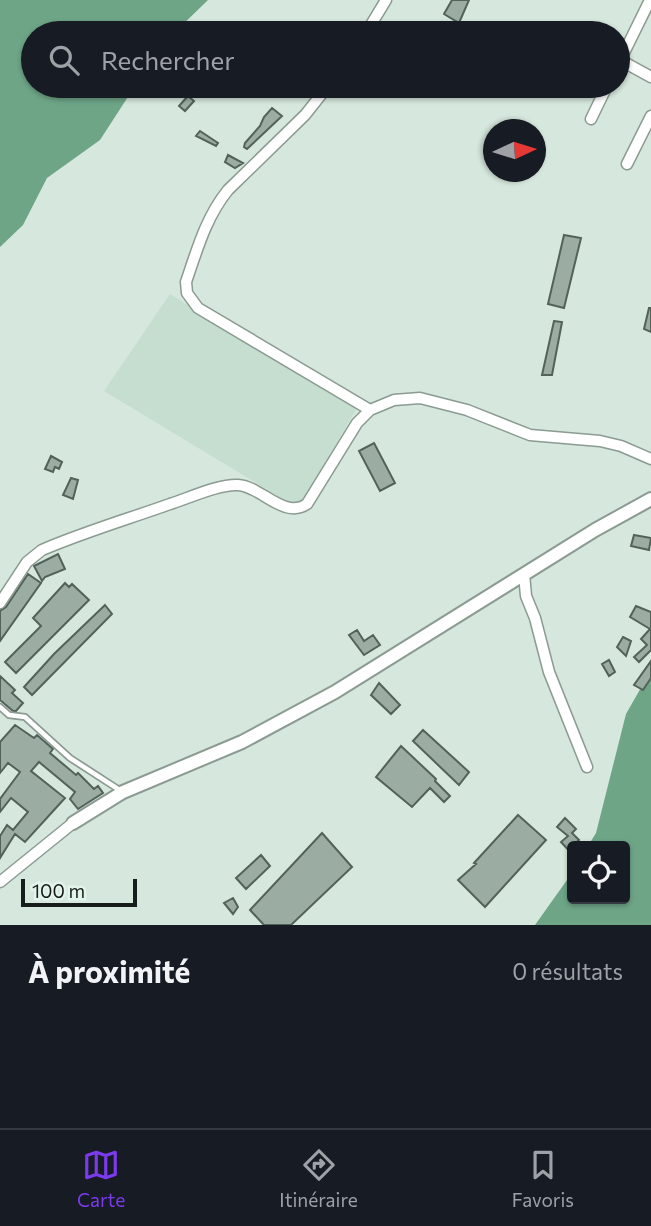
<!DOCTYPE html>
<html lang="fr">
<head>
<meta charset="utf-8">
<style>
	:root { --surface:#171b24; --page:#20242c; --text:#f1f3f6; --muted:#9ea1a6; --line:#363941; --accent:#7c3aed }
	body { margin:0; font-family:Commissioner,sans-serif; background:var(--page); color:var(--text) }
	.controls { position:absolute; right:21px; bottom:21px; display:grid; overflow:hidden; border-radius:7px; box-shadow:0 2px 5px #0004 }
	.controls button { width:63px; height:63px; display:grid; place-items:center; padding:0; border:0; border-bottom:2px solid var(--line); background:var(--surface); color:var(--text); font:35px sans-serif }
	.compass { position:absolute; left:483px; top:119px; width:63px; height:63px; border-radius:50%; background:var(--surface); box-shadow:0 2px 5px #0004; rotate:86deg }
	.scale { position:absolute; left:21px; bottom:18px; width:116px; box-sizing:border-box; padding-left:7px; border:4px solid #171d1a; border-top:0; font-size:19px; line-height:24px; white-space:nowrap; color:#171d1a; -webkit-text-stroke:5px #e3f4ea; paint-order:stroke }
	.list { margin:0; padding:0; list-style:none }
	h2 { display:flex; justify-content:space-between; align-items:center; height:91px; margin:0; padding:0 28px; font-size:30px }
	h2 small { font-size:23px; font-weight:400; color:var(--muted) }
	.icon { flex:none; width:38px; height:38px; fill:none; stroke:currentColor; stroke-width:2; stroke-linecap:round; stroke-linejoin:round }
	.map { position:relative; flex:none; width:651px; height:925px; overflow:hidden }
	.search { position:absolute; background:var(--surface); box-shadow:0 2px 5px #0004; left:21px; right:21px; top:21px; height:77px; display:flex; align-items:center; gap:18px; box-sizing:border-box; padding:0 24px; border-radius:38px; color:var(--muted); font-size:26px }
	.sheet { height:203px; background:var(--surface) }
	nav { display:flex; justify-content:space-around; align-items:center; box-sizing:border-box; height:98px; border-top:2px solid var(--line); background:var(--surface); font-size:19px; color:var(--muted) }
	nav a { display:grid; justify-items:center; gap:4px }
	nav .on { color:var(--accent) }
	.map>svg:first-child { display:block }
	.built { fill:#c5decf }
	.water { fill:#6ea587 }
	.building { fill:#9baca2; stroke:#536259; stroke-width:2 }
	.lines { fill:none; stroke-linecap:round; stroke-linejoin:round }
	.lane-casing { stroke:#8b9b91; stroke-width:8 }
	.street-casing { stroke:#8b9b91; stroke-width:13 }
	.secondary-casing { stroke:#8b9b91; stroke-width:16 }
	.lane { stroke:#fff; stroke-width:4.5 }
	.street { stroke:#fff; stroke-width:10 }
	.secondary { stroke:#fff; stroke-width:12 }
</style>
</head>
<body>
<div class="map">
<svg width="651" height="925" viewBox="0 0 651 925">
	<rect width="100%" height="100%" fill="#d6e7dd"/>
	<path class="built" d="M170,294L357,408L298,508L104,391Z"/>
	<path class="water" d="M0,0H208L174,33H33V86H135L100,140L47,178L23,225L0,247Z
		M651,670V925H535L572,873V899H625V846H588L596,833L626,714Z"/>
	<path class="building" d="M452,0H469L459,23L444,14Z
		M188,96L194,101L185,111L179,106Z
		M272,108L282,116L247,149L244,147L245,143L260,126L264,117Z
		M200,131L218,143L216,146L196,136Z
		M228,155L243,163L235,168L225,162Z
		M564,235L581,238L564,308L548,304Z
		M649,308H651V332L644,329Z
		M554,321L562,322L552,375H542Z
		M374,443L395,483L380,491L359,451Z
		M51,456L62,462L59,469L55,467L53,472L45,469Z
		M71,478L78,480L73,499L63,495Z
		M634,535L651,538L649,550L631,546Z
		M58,554L65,569L45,577L42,581L34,566Z
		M28,574L41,583L0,641V611L6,607Z
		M65,583L69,587L72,584L89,600L16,673L5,662L41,626L33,618Z
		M105,605L112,614L32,695L24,687L54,654Z
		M636,606L651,612V650L639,662L634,657L647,645L641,639L650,629L630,617Z
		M357,630L364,641L373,635L380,645L364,655L349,635Z
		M623,637L631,641L626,656L617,647Z
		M609,660L615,672L609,676L602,664Z
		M651,661V678L643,690L634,685Z
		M0,676L15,690L12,693L23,703L16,711H13L0,700Z
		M379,683L400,705L391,714L371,695Z
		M15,725L34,738L37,735L53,749L50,753L76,775L78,773L94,789L98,786L103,793L78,809L70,799L75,792L39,762L31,771L65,798L25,842L15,834L0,858V836L7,825L13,830L28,812L11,798L0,812V799L20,772L8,763L0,773V742Z
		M423,730L469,772L459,785L413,741Z
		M401,746L436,779L435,781L450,796L444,802L430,788L412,807L376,777Z
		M518,815L546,840L485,907L458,880L476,864L474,863Z
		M565,818L576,829L572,833L579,840L572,846V854L561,842L568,836L557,827Z
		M322,833L352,867L291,925H264L250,910Z
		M261,855L270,866L246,889L236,878Z
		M233,898L238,907L233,914L224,903Z"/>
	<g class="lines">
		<g class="lane-casing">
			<path id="lane" d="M0,707L9,715L25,717L70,758L121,791"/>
		</g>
		<g class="street-casing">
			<path id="street" d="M366,33L386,0
				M620,60L651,77
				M618,65L650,0
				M328,86L305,115L228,190C206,217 197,250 186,282L187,293L198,308L370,410
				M591,119L607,86
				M627,164L651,116
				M524,574L526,596L535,618L549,672L587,767
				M0,603L27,562L42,550C84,532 128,519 170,504C189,498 219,484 238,485C261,486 284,520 307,504L357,423L370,410L394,400L420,398L467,410L530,435L600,441L621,446L651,459
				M0,882L73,823"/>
		</g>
		<g class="secondary-casing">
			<path id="secondary" d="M73,823L123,792L242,742L335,692L595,530L651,499"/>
		</g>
		<use href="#lane" class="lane"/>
		<use href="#street" class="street"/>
		<use href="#secondary" class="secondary"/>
	</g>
</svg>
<div class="controls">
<button><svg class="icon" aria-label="locate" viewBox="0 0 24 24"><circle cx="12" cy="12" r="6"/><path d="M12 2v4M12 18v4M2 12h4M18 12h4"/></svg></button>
</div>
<svg class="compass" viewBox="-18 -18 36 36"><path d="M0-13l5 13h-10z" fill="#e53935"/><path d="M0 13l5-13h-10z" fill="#9ea1a6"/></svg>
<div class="scale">100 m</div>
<div class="search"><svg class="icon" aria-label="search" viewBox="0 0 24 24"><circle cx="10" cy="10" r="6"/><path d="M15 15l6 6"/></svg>Rechercher</div>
</div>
<section class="sheet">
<h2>À proximité<small>0 résultats</small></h2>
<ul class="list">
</ul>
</section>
<nav>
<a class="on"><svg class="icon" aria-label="map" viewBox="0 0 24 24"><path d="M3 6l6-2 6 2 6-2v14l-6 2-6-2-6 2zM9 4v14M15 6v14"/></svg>Carte</a>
<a><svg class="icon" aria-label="directions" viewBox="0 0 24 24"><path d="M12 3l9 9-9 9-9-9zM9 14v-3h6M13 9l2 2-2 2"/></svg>Itinéraire</a>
<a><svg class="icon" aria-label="saved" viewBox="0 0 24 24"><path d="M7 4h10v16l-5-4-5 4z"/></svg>Favoris</a>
</nav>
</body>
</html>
